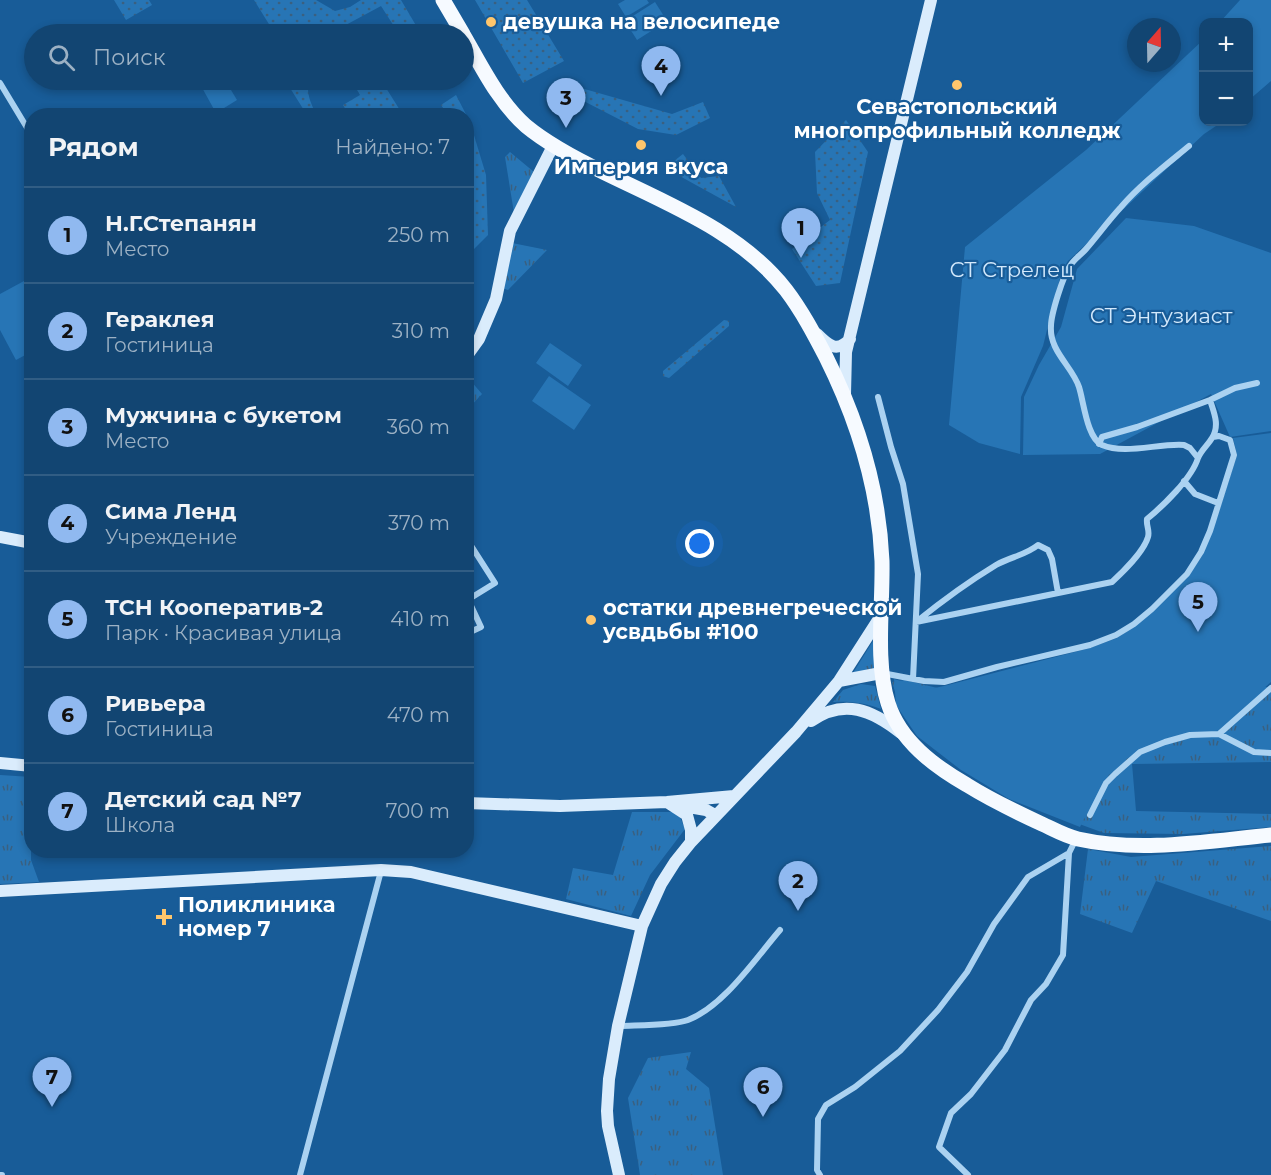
<!DOCTYPE html>
<html lang="ru">
<head>
<meta charset="utf-8">
<style>
	:root { --surface:#124572; --page:#1f4f7a; --text:#f1f3f6; --muted:#9cb1c4; --line:#315d84; --accent:#90b9f0 }
	body { margin:0; font-family:Montserrat,sans-serif; background:var(--page); color:var(--text) }
	.controls { position:absolute; right:18px; top:18px; display:grid; overflow:hidden; border-radius:12px; box-shadow:0 3px 9px #0003 }
	.controls button { width:54px; height:54px; display:grid; place-items:center; padding:0; border:0; border-bottom:2px solid var(--line); background:var(--surface); color:var(--text); font:30px sans-serif }
	.compass { position:absolute; left:1127px; top:18px; width:54px; height:54px; border-radius:50%; background:var(--surface); box-shadow:0 3px 9px #0003; rotate:20deg }
	.you { position:absolute; left:700px; top:544px; width:21px; height:21px; margin:-15px; border:4px solid #fff; border-radius:50%; background:#1a73e8; box-shadow:0 0 0 9px #1a73e833 }
	.badge { display:grid; place-items:center; width:39px; height:39px; border-radius:50%; background:var(--accent); color:#111; font-size:20px; font-weight:700 }
	.pin { position:absolute; translate:-50% -50px; filter:drop-shadow(0 2px 3px #0008) }
	.pin::after { content:''; position:absolute; top:32px; width:21px; height:18px; background:inherit; clip-path:polygon(0 0,100% 0,50% 100%) }
	.list { margin:0; padding:0; list-style:none }
	h2 { display:flex; justify-content:space-between; align-items:center; height:78px; margin:0; padding:0 24px; font-size:26px }
	h2 small { font-size:20px; font-weight:400; color:var(--muted) }
	.list li { display:grid; grid-template-columns:39px 1fr auto; gap:18px; align-items:center; box-sizing:border-box; height:96px; padding:0 24px; border-top:2px solid var(--line) }
	.list b { display:block; font-size:22px; white-space:nowrap }
	.list p { margin:0; font-size:20px; white-space:nowrap; color:var(--muted) }
	.list em { font-size:20px; font-style:normal; color:var(--muted) }
	.icon { flex:none; width:33px; height:33px; fill:none; stroke:currentColor; stroke-width:2; stroke-linecap:round; stroke-linejoin:round }
	.map { position:relative; flex:none; width:1271px; height:1175px; overflow:hidden }
	.search { position:absolute; background:var(--surface); box-shadow:0 3px 9px #0003; left:24px; top:24px; width:450px; height:66px; display:flex; align-items:center; gap:15px; box-sizing:border-box; padding:0 21px; border-radius:33px; color:var(--muted); font-size:22px }
	.panel { position:absolute; background:var(--surface); box-shadow:0 3px 9px #0003; left:24px; top:108px; width:450px; height:750px; border-radius:24px }
	.map>svg:first-child { display:block }
	.grass { fill:url(#grass-tufts) }
	.park { fill:url(#park-dots) }
	.garden { fill:#2775b5 }
	.lines { fill:none; stroke-linecap:round; stroke-linejoin:round }
	.street { stroke:#abd2f1; stroke-width:6 }
	.secondary { stroke:#daecfc; stroke-width:12 }
	.primary { stroke:#f6faff; stroke-width:15 }
	.poi-dot { fill:#ffc66c; stroke:#185c98; stroke-width:2 }
	.labels { text-anchor:middle; stroke-width:4.5; stroke-linejoin:round; paint-order:stroke }
	.poi-label { font-size:21px; font-weight:bold; fill:#fff; stroke:#185c98; text-anchor:start }
	.park-label { font-size:21px; fill:#d3e9fc; stroke:#185c98 }
</style>
</head>
<body>
<div class="map">
<svg width="1271" height="1175" viewBox="0 0 1271 1175">
	<defs>
		<pattern id="grass-tufts" width="24" height="20" patternUnits="userSpaceOnUse" patternTransform="scale(1.5)"><rect width="24" height="20" fill="#2775b5"/><path d="M3 7l-1-3M5 7V3M7 7l1-3M15 17l-1-3M17 17v-4M19 17l1-3" fill="none" stroke="#3a6080"/></pattern>
		<pattern id="park-dots" width="8" height="8" patternUnits="userSpaceOnUse" patternTransform="scale(1.5)"><rect width="8" height="8" fill="#2775b5"/><path d="M2 2h.1M6 6h.1" fill="none" stroke="#3a6080" stroke-width="1.8" stroke-linecap="round"/></pattern>
	</defs>
	<rect width="100%" height="100%" fill="#185c98"/>
	<path class="grass" d="M510,152L534,172L514,213L505,157Z
		M512,243L547,250L508,290L502,288Z
		M470,380L482,394L467,410V384Z
		M873,641L875,671L853,673Z
		M905,680L1143,739L1239,687H1271V762L1132,764L1136,811L1271,814V827L1183,834L1104,833L1019,802L901,710L892,682Z
		M861,684L875,686L881,709C866,703 850,701 833,702L843,690Z
		M0,775L31,777V860L39,882L0,884Z
		M632,812H678L685,829L650,875L631,916L566,899L573,868L613,875Z
		M1271,846V921L1156,881L1132,933L1080,914L1088,849L1131,857Z
		M691,1052L686,1069L709,1088L723,1175H640L628,1098L648,1058Z"/>
	<path class="park" d="M114,0H149L152,5L126,20Z
		M254,0H316L335,11L350,7L361,0H401L421,34H399L381,6L329,34H267L266,33L272,29Z
		M475,0H527L564,61L523,83Z
		M285,80H309C306,92 310,101 315,112L307,115Z
		M360,80H381L403,115H349L343,105L360,95L353,83Z
		M581,88L672,114L703,102L710,118L676,135L638,129L570,94Z
		M456,95L470,122L486,175L488,235L471,252L466,244V116L448,115L441,105Z
		M846,120L868,152L840,283L816,286L792,249L830,220L817,193L815,152Z
		M683,154L701,178L719,176L736,207L665,168Z
		M724,320L729,321V326L669,378L663,376V371Z"/>
	<path class="garden" d="M625,0H647L649,3L626,17L618,4Z
		M1240,0H1271V81L1249,100L1248,22H1220Z
		M655,2L667,21L637,40L625,21Z
		M1203,40L1204,122H1222L1204,134L1068,261L1062,270L1043,346L1021,397L1020,454L979,443L949,425L965,247L1086,150Z
		M207,80H225L237,100L216,113L200,84Z
		M1126,218L1194,226L1271,253V431L1230,437L1211,394L1100,454L1023,455L1024,397L1039,365L1061,327L1077,269Z
		M24,281L31,296V352L16,360L0,330V294Z
		M550,343L582,365L568,386L536,363Z
		M549,376L591,405L574,430L532,401Z
		M1271,433V682L1216,731L1170,736L1137,750L1103,780L1080,827L1009,799L961,770L917,736L896,705L894,679L930,689L944,686L1090,648L1117,638L1135,626L1187,578L1202,556L1213,530L1237,455L1233,438Z"/>
	<g class="lines">
		<path class="street" d="M0,83L32,136
			M878,397L891,447L903,484L918,574L913,679
			M1099,444L1102,437L1137,427L1210,400L1235,388L1257,383
			M1198,458C1202,449 1208,445 1212,438C1220,425 1214,413 1210,400
			M1184,481L1195,494L1218,503
			M466,542L470,544L495,583L469,599
			M466,595L481,627L466,634
			M916,622L1112,582C1123,572 1144,551 1148,537C1150,530 1146,526 1147,519C1163,506 1192,478 1198,458L1190,448L1184,445C1159,443 1125,455 1102,445C1087,438 1084,403 1079,387C1072,366 1049,351 1051,326C1051,314 1063,276 1070,266C1074,259 1081,255 1086,249C1098,235 1109,220 1121,207C1141,184 1166,165 1189,146
			M916,622C942,601 968,582 996,565C1010,557 1026,555 1038,545L1048,550L1052,559L1058,593
			M882,673L924,681L944,682L997,667L1090,645L1116,635L1134,624L1152,609L1187,574L1201,552L1210,531L1234,455L1230,440L1219,436L1213,437
			M1219,734L1271,688
			M1090,815L1106,783L1115,774L1140,752L1165,742L1190,735L1219,734L1254,752L1271,753
			M619,1026C636,1025 672,1026 688,1020C724,1006 755,959 780,930
			M0,1175H2
			M300,1175L381,871
			M820,1175L817,1170L818,1119L826,1105L855,1087L900,1051L938,1010L967,972L994,924L1028,877L1069,853L1076,839
			M968,1175L939,1147L951,1113L971,1094L1005,1050L1031,1000L1046,984L1063,955L1069,853"/>
		<path class="secondary" d="M817,334C829,346 837,353 850,339
			M466,357L479,339L496,299L510,231L553,146
			M845,394L846,352L931,0
			M0,537L32,543
			M839,681L881,673
			M811,721C844,698 872,710 901,733
			M0,763L32,766
			M667,802L687,815L691,830V842
			M466,803L560,806L667,802L734,796
			M683,806L706,810L715,815
			M0,891L381,870L411,872L642,926
			M619,1175L608,1126L607,1111L609,1079L618,1026L642,926L661,884L675,862L691,842L796,732L839,681L882,614"/>
		<path class="primary" d="M443,0L463,34
			M464,36C482,67 498,101 526,126C549,145 576,159 603,172C668,204 741,232 786,290C802,311 814,334 826,357C858,421 879,489 882,561C883,605 875,663 888,703C900,741 934,766 967,785C991,800 1016,812 1042,824C1053,829 1065,836 1078,839C1141,853 1208,841 1271,835"/>
	</g>
	<g class="poi-dot">
		<circle cx="491" cy="22" r="6"/>
		<circle cx="957" cy="85" r="6"/>
		<circle cx="641" cy="145" r="6"/>
		<circle cx="591" cy="620" r="6"/>
		<path d="M161 908h6v6h6v6h-6v6h-6v-6h-6v-6h6z"/>
	</g>
	<g class="labels">
		<g class="poi-label">
			<text x="503" y="29">девушка на велосипеде</text>
			<text x="957" y="114" text-anchor="middle">Севастопольский<tspan x="957" dy="24">многопрофильный колледж</tspan></text>
			<text x="641" y="174" text-anchor="middle">Империя вкуса</text>
			<text x="603" y="615">остатки древнегреческой<tspan x="603" dy="24">усвдьбы #100</tspan></text>
			<text x="178" y="912">Поликлиника<tspan x="178" dy="24">номер 7</tspan></text>
		</g>
		<g class="park-label">
			<text x="1012" y="277">СТ Стрелец</text>
			<text x="1161" y="323">СТ Энтузиаст</text>
		</g>
	</g>
</svg>
<div class="controls">
<button>+</button>
<button>−</button>
</div>
<svg class="compass" viewBox="-18 -18 36 36"><path d="M0-13l5 13h-10z" fill="#e53935"/><path d="M0 13l5-13h-10z" fill="#9cb1c4"/></svg>
<div class="you"></div>
<div class="pin badge" style="left:801px;top:258px">1</div>
<div class="pin badge" style="left:798px;top:911px">2</div>
<div class="pin badge" style="left:566px;top:128px">3</div>
<div class="pin badge" style="left:661px;top:96px">4</div>
<div class="pin badge" style="left:1198px;top:632px">5</div>
<div class="pin badge" style="left:763px;top:1117px">6</div>
<div class="pin badge" style="left:52px;top:1107px">7</div>
<div class="search"><svg class="icon" aria-label="search" viewBox="0 0 24 24"><circle cx="10" cy="10" r="6"/><path d="M15 15l6 6"/></svg>Поиск</div>
<section class="panel">
<h2>Рядом<small>Найдено: 7</small></h2>
<ul class="list">
<li><span class="badge">1</span><div><b>Н.Г.Степанян</b><p>Место</p></div><em>250 m</em></li>
<li><span class="badge">2</span><div><b>Гераклея</b><p>Гостиница</p></div><em>310 m</em></li>
<li><span class="badge">3</span><div><b>Мужчина с букетом</b><p>Место</p></div><em>360 m</em></li>
<li><span class="badge">4</span><div><b>Сима Ленд</b><p>Учреждение</p></div><em>370 m</em></li>
<li><span class="badge">5</span><div><b>ТСН Кооператив-2</b><p>Парк · Красивая улица</p></div><em>410 m</em></li>
<li><span class="badge">6</span><div><b>Ривьера</b><p>Гостиница</p></div><em>470 m</em></li>
<li><span class="badge">7</span><div><b>Детский сад №7</b><p>Школа</p></div><em>700 m</em></li>
</ul>
</section>
</div>
</body>
</html>
